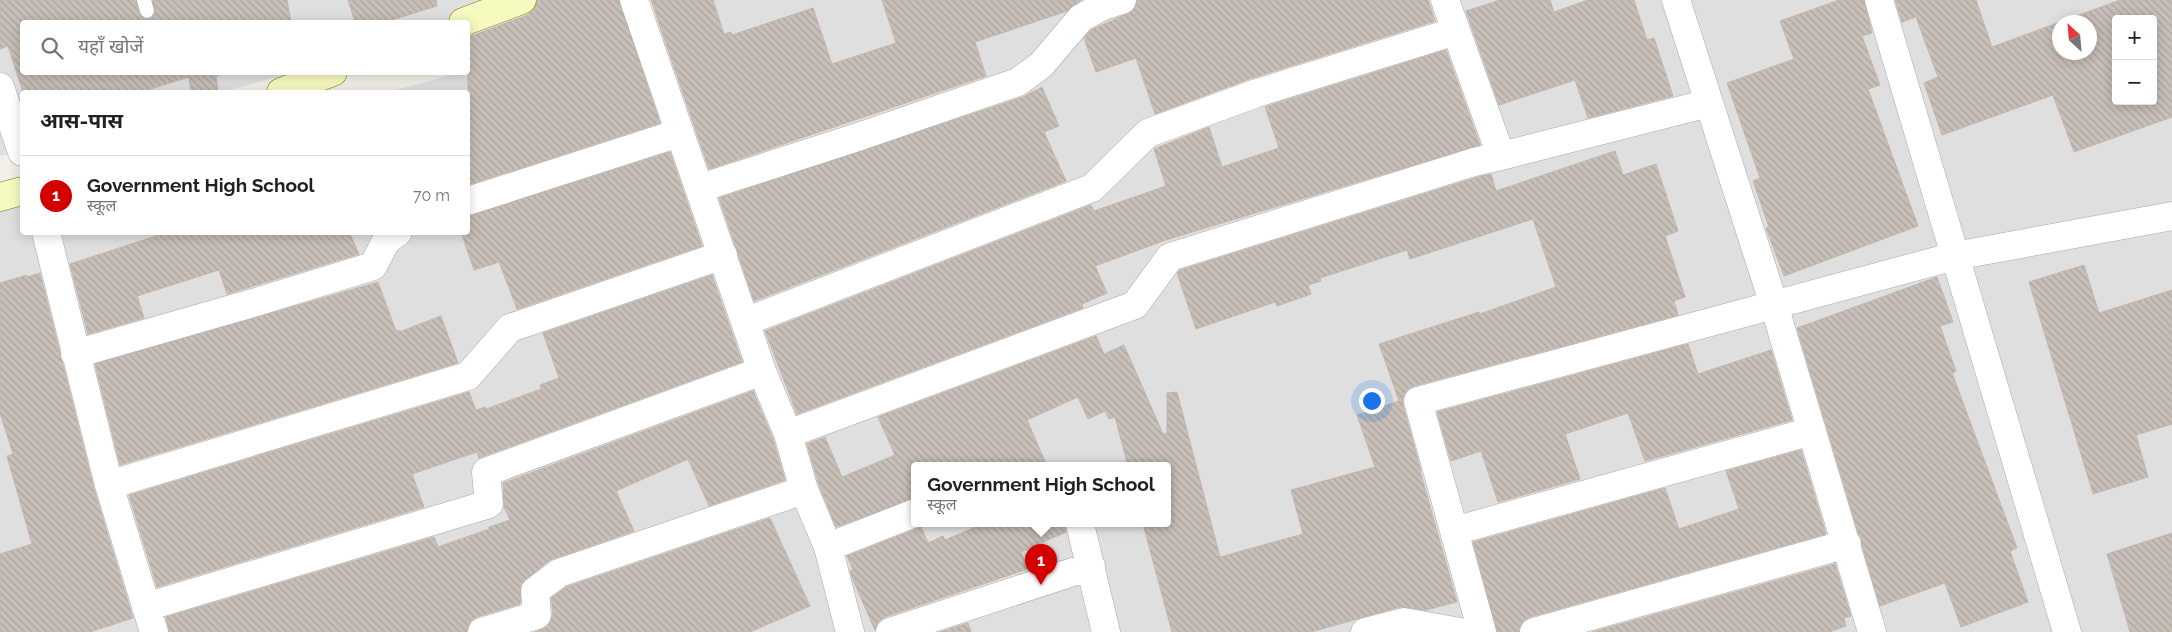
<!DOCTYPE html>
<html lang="hi">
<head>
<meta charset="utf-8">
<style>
	:root { --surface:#fff; --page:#f6f6f6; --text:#202124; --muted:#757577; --line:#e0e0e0; --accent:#d40000 }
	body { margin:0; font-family:Raleway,"Noto Sans Devanagari",sans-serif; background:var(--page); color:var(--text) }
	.controls { position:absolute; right:15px; top:15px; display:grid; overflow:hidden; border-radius:5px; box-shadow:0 2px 12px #0003 }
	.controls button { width:45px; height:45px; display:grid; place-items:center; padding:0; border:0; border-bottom:1px solid var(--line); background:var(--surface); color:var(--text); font:25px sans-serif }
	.compass { position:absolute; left:2052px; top:15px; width:45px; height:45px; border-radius:50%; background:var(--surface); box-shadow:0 2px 12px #0003; rotate:334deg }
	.you { position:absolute; left:1371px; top:400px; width:18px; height:18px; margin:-12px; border:4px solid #fff; border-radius:50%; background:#1a73e8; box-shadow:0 0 0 8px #1a73e833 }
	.badge { display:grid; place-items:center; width:32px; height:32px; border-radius:50%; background:var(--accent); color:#fff; font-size:16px; font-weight:700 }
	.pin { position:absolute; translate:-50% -41px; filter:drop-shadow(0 1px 2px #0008) }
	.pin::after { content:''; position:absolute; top:26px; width:18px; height:15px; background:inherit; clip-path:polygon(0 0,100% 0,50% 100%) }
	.popup { position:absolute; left:911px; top:462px; width:260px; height:65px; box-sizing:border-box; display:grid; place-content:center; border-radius:5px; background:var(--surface); filter:drop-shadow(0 1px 4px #0005); font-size:16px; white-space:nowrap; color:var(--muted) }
	.popup b { font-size:19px; color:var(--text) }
	.popup::after { content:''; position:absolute; left:50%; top:100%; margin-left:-10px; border:10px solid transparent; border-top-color:var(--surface) }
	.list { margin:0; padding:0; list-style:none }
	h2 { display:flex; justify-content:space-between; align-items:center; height:65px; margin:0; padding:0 20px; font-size:21px }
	h2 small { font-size:16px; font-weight:400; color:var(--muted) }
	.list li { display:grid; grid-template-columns:32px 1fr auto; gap:15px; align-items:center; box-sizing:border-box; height:80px; padding:0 20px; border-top:1px solid var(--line) }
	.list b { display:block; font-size:19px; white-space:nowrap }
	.list p { margin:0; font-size:16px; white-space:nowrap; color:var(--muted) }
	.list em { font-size:16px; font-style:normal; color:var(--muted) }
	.icon { flex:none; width:28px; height:28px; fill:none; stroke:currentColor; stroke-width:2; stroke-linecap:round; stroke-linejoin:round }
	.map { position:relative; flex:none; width:2172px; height:632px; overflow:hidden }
	.search { position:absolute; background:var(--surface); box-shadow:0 2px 12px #0003; left:20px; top:20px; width:450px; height:55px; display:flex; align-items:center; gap:12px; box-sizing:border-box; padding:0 18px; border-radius:5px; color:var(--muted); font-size:19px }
	.panel { position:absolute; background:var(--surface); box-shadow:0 2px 12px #0003; left:20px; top:90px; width:450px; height:145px; border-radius:5px }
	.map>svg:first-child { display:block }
	.residential { fill:#e0dfdf; fill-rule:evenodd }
	.building { fill:url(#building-back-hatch); stroke:#c4b6ab; fill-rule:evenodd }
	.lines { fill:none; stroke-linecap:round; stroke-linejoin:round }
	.lane-casing { stroke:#a9a9a9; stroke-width:16 }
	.street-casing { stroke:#a9a9a9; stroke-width:29 }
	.secondary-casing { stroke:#707d05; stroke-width:29 }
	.lane { stroke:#fff; stroke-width:14 }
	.street { stroke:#fff; stroke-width:28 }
	.secondary { stroke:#f7fabf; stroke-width:28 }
</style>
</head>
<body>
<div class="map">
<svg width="2172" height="632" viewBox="0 0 2172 632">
	<defs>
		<pattern id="building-back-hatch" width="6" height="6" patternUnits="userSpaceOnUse" patternTransform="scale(1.25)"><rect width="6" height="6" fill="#c7bfb8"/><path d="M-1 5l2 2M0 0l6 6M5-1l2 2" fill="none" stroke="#aba49e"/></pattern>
	</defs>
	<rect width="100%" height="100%" fill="#f2efe9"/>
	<path class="residential" d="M0,0H543L465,22H22V72L292,73L222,92H22V150L0,156Z
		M711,0H2172V632H0V204L22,197V232H468V92H388L458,73L468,72V70ZM2116,19H2153V101H2116ZM2060,22H2090V52H2060ZM915,466H1167V524H915Z"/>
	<path class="building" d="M0,0H135L139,14L145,20L153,17L155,14L153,0H287L291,22H22V72H228L216,76L218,92H191L189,77L141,92H23L8,46L0,49Z
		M348,0H436L437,6L385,22H355Z
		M537,0H619L660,123L468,185V37L527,15L534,10Z
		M651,0H713L724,34L731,32L732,35L813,8L832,64L896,43L882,0H1081L1067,11L975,42L986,76L709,169Z
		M1137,0H1428L1435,21L1252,78L1155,114L1136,58L1096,72L1084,38L1091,30L1133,11Z
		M1500,0H1550L1554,12L1588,0H1634L1647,40L1654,38L1673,96L1588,118L1575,80L1499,105L1466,11Z
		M1839,0H1864L1872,33L1862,36L1880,85L1868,89L1918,226L1784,276L1766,228L1769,227L1753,181L1760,178L1727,83L1794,59L1780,21Z
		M1895,0H1976L1992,47L2120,0H2172V117L2074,152L2053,95L1942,135L1924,83L1938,77L1916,17L1902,22ZM2116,19H2153V101H2116ZM2060,22H2090V52H2060Z
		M1446,50L1480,145L1166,240L1095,266L1107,293L1082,304L1083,308L797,414L765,331L1091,205L1094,211L1166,186L1154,149L1209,127L1222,167L1279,148L1265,107Z
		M1042,87L1059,126L1044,132L1066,181L754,301L719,198L996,106L1023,97Z
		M1615,151L1623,175L1656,164L1678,231L1665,236L1685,297L1674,301L1678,315L1414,386L1407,390L1403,397V405L1421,471H1420L1457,602L1426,610L1400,607L1311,632H1172L1143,524H1167V466H1128L1115,417L1109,419L1105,411L1088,419L1078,397L1027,420L1047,466H915V498L836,527L819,485L807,444L825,437L842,477L895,455L878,417L1096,336L1104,354L1124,345L1163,434L1167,433V393L1177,392L1220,557L1303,534L1291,490L1375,467L1357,415L1399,401L1379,344L1479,312L1480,314L1556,287L1533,219L1410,259L1407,250L1320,278L1321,281L1308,285L1311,294L1277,306L1275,302L1196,329L1177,273L1180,270L1478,177L1491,174L1496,191Z
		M670,152L702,246L517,309L499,262L474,270L461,232H468V216Z
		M168,232H349L359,254L227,294L219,270L137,296L144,318L88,334L70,264Z
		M2084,265L2099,313L2172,290V424L2136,435L2148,477L2093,494L2029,282Z
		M40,273L94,489L133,618L90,632H0V554L32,544L7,456L13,454L0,413V283L27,275V277Z
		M712,275L742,362L479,458L477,452L412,474L424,507L157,587L129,495L469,392L476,410L485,407L486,409L541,389L540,385L559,378L543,333Z
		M1937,277L1953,322L1940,326L1956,371L1952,373L2017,548L2010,551L2028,602L1961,627L1945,583L1880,606L1797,328Z
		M378,282L396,331L399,330V332L441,316L458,363L120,465L95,364Z
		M1688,344L1698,374L1771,350L1792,420L1645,461L1628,413L1565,434L1580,479L1498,502L1481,451L1451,461L1437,412Z
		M753,391L773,439L785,480L709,506L688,459L616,491L634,531L550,560L521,584L520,604L477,617L470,622L467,632H169L166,617L434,537L438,547L489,529V527L510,520L504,507L503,483Z
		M1801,450L1826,534L1530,617L1523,621L1519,632H1497L1473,542L1665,488L1679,529L1739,509L1726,471Z
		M770,518L810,606L750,632H535L548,626L553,614L551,598L566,587Z
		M983,524H1065L1066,532L1021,552L1028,569L885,617L878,622L875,630L853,580L850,571L853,570L847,556L921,527L928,543L943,536L945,540Z
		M2172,533V632H2130L2107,554Z
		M1835,564L1851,616L1844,618L1846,626L1829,632H1592Z
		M968,623L971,632H940Z"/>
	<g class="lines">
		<g class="lane-casing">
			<path id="lane" d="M144,0L147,11"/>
		</g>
		<g class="street-casing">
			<path id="street" d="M634,0L762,371L788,434L804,490L828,547L850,632
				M1676,0L1774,305L1872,632
				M1879,0L2067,632
				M0,87L22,152
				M1501,156L1709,103
				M700,188L858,137L1018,82L1041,65L1081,18L1103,6L1122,0
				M468,201L679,133
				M46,232L109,485L154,632
				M747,321L1092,188L1148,133L1257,93L1456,31
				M75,354L253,303L373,266L386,241L398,232
				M788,434L1135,305L1170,257L1474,162L1501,156L1445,0
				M109,485L468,376L510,328L723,255
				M1080,524L1106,632
				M1454,531L1812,431
				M828,547L915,513
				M146,607L489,504L486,472L762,371
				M482,632L537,615L535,591L559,573L804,490
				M890,632L1091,566
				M1365,632L1404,622L1460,632
				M1482,632L1418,401L1955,256L2172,216
				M1534,632L1847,544"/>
		</g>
		<g class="secondary-casing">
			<path id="secondary" d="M463,22L522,0
				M281,92L333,72
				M0,197L22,191"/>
		</g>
		<use href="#lane" class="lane"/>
		<use href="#street" class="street"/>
		<use href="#secondary" class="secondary"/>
	</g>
</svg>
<div class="controls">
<button>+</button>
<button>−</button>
</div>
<svg class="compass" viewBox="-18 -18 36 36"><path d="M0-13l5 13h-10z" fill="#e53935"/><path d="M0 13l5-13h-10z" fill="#757577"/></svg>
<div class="you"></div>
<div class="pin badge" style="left:1041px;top:585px">1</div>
<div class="popup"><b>Government High School</b>स्कूल</div>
<div class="search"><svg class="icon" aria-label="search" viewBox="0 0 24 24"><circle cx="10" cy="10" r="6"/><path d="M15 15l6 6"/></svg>यहाँ खोजें</div>
<section class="panel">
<h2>आस-पास<small></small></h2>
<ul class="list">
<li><span class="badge">1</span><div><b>Government High School</b><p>स्कूल</p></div><em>70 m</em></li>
</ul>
</section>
</div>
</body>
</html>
